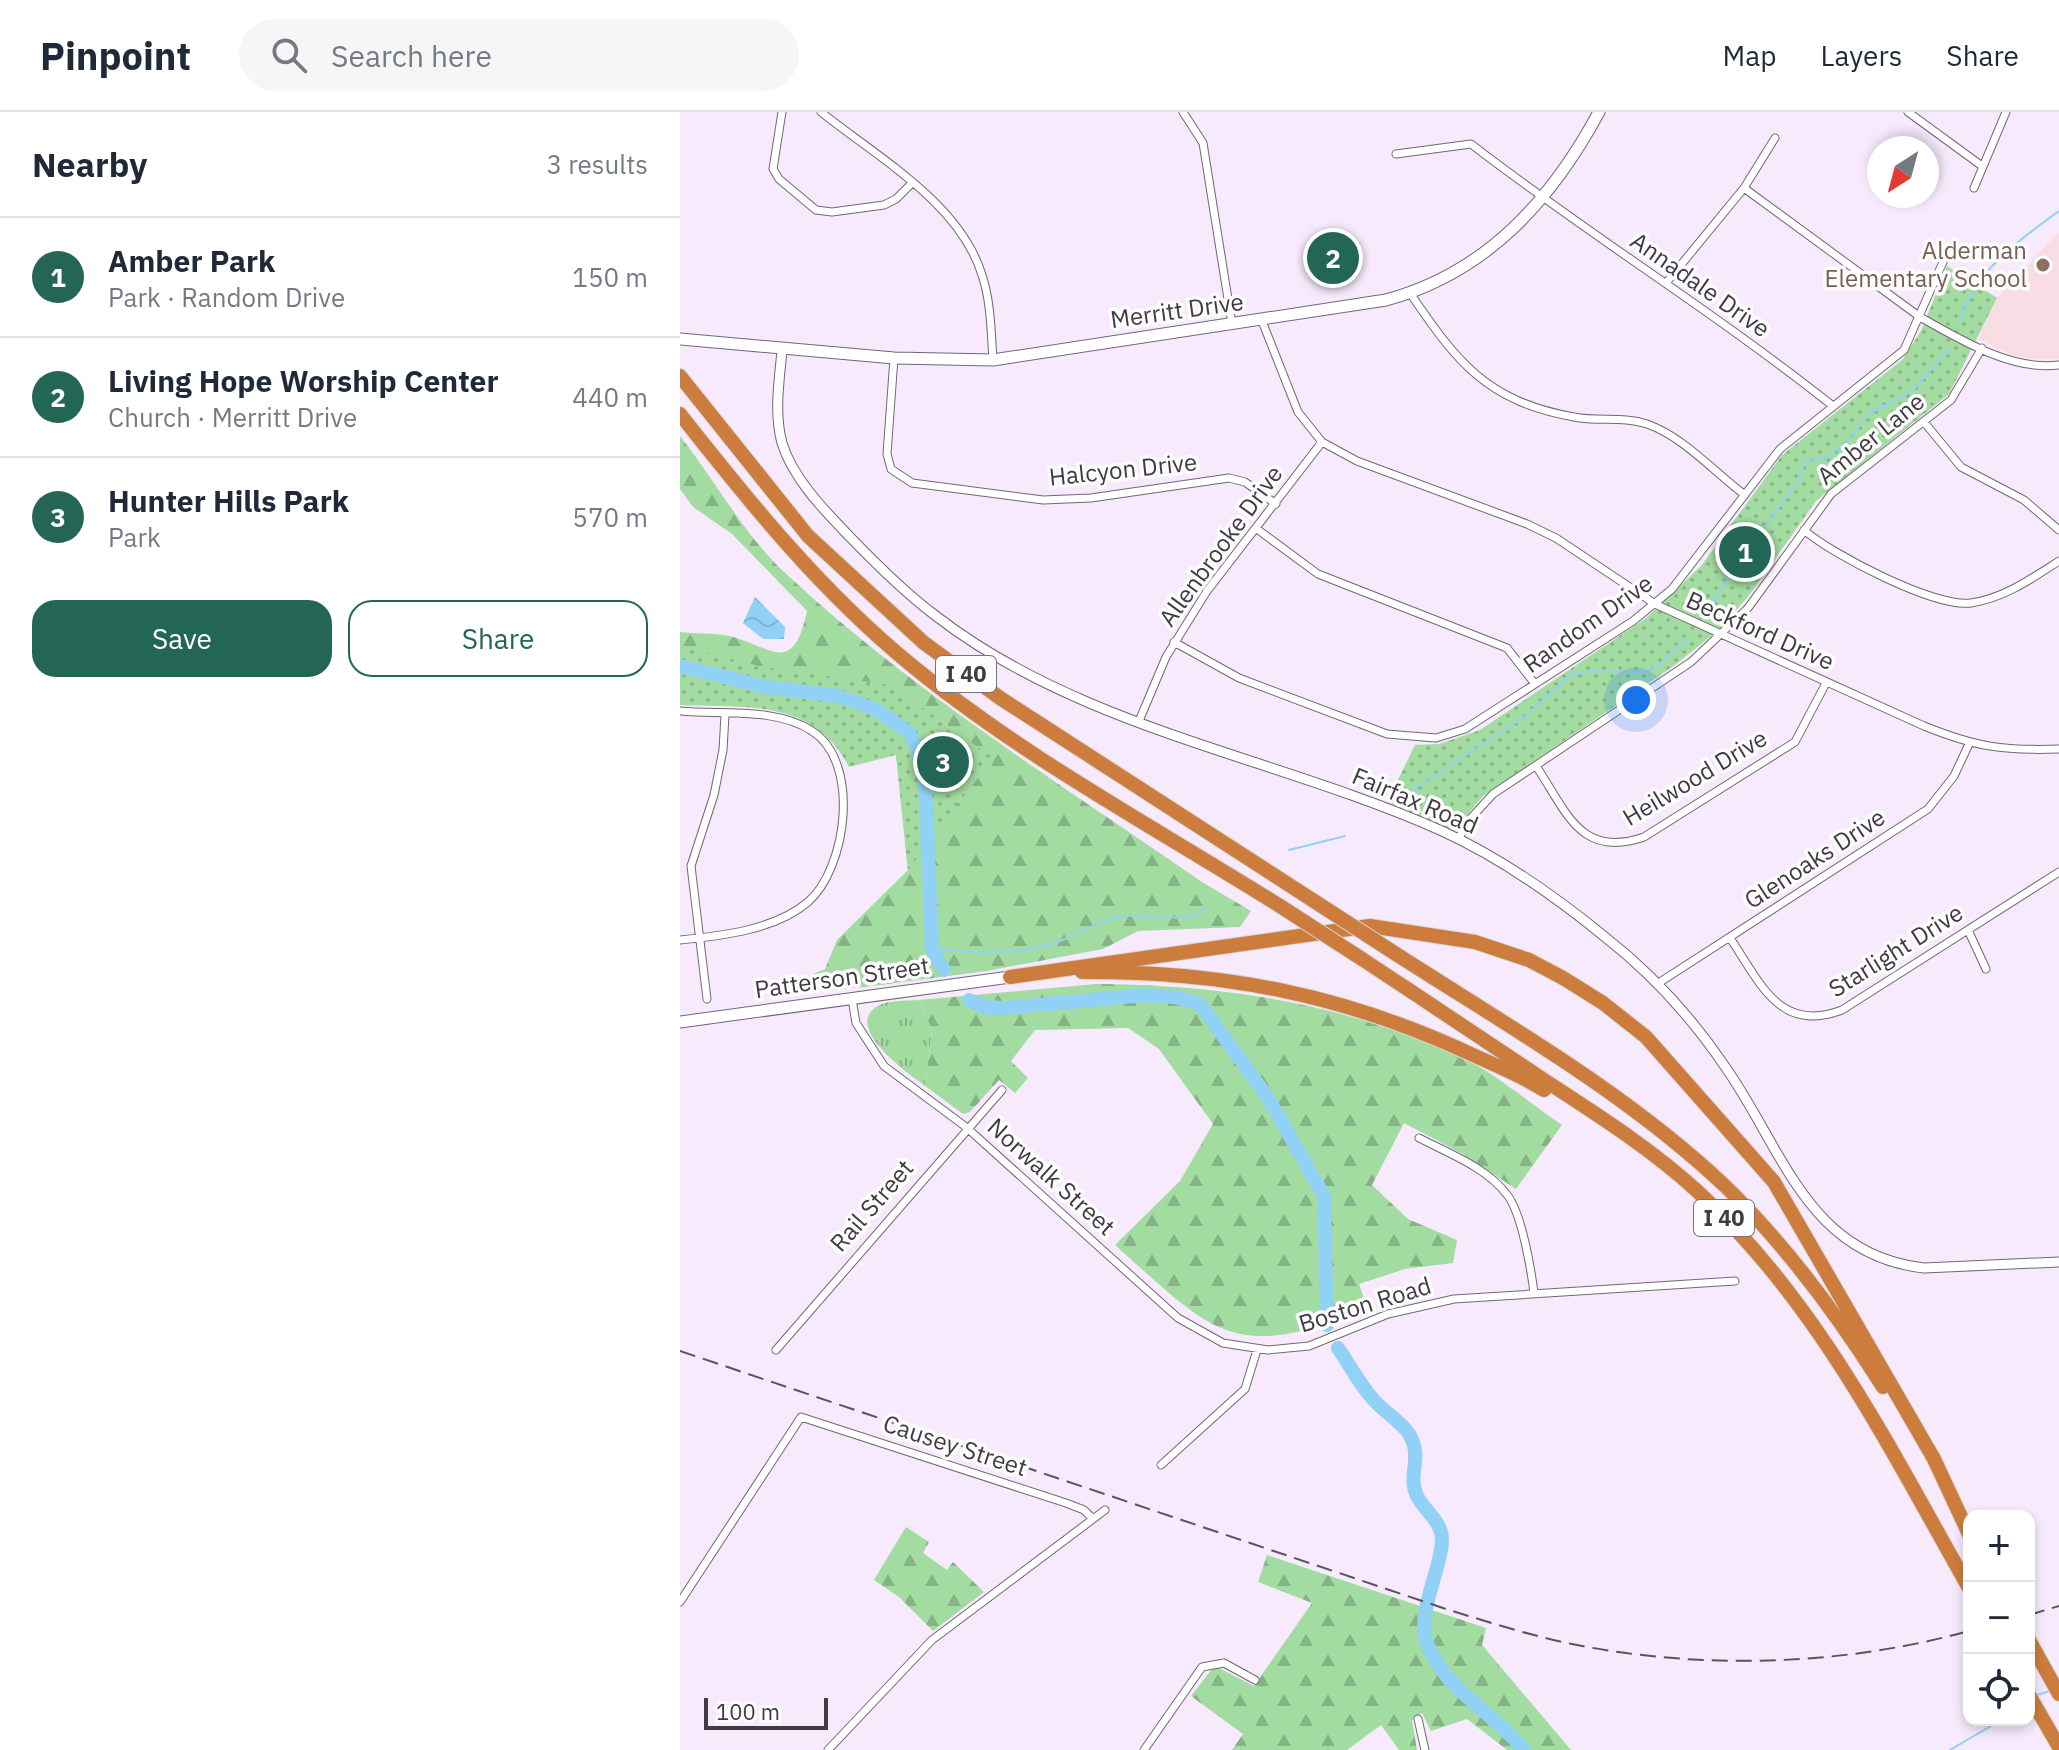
<!DOCTYPE html>
<html lang="en">
<head>
<meta charset="utf-8">
<style>
	:root { --surface:#fff; --page:#f6f6f7; --text:#1f2937; --muted:#747a83; --line:#e0e1e3; --accent:#236655 }
	body { margin:0; font-family:"IBM Plex Sans",sans-serif; background:var(--page); color:var(--text) }
	.controls { position:absolute; right:24px; bottom:24px; display:grid; overflow:hidden; border-radius:16px; box-shadow:0 4px 12px #0003 }
	.controls button { width:72px; height:72px; display:grid; place-items:center; padding:0; border:0; border-bottom:2px solid var(--line); background:var(--surface); color:var(--text); font:40px sans-serif }
	.compass { position:absolute; left:1187px; top:24px; width:72px; height:72px; border-radius:50%; background:var(--surface); box-shadow:0 4px 12px #0003; rotate:216deg }
	.scale { position:absolute; left:24px; bottom:20px; width:124px; box-sizing:border-box; padding-left:8px; border:4px solid #403a43; border-top:0; font-size:22px; line-height:28px; white-space:nowrap; color:#403a43; -webkit-text-stroke:6px #fcfcfc; paint-order:stroke }
	.you { position:absolute; left:956px; top:588px; width:28px; height:28px; margin:-20px; border:6px solid #fff; border-radius:50%; background:#1a73e8; box-shadow:0 0 0 12px #1a73e833 }
	.badge { display:grid; place-items:center; width:52px; height:52px; border-radius:50%; background:var(--accent); color:#fff; font-size:26px; font-weight:700 }
	.pin { position:absolute; translate:-50% -50%; border:4px solid #fff; box-shadow:0 2px 8px #0006 }
	.list { margin:0; padding:0; list-style:none }
	h2 { display:flex; justify-content:space-between; align-items:center; height:104px; margin:0; padding:0 32px; font-size:34px }
	h2 small { font-size:26px; font-weight:400; color:var(--muted) }
	.list li { display:grid; grid-template-columns:52px 1fr auto; gap:24px; align-items:center; box-sizing:border-box; height:120px; padding:0 32px; border-top:2px solid var(--line) }
	.list b { display:block; font-size:30px; white-space:nowrap }
	.list p { margin:0; font-size:26px; white-space:nowrap; color:var(--muted) }
	.list em { font-size:26px; font-style:normal; color:var(--muted) }
	.actions { display:flex; gap:16px; padding:24px 32px }
	.actions a { flex:1; padding:18px 0; border:2px solid var(--accent); border-radius:24px; text-align:center; font-size:28px; color:var(--accent) }
	.actions .main { background:var(--accent); color:#fff }
	.icon { flex:none; width:44px; height:44px; fill:none; stroke:currentColor; stroke-width:2; stroke-linecap:round; stroke-linejoin:round }
	.map { position:relative; flex:none; width:1379px; height:1638px; overflow:hidden }
	header { display:flex; align-items:center; gap:48px; box-sizing:border-box; height:112px; padding:0 40px; background:var(--surface); border-bottom:2px solid var(--line) }
	header strong { font-size:38px }
	nav { display:flex; gap:44px; margin-inline-start:auto; font-size:28px }
	.search { width:560px; height:72px; background:var(--page); display:flex; align-items:center; gap:20px; box-sizing:border-box; padding:0 28px; border-radius:44px; color:var(--muted); font-size:30px }
	main { display:flex }
	aside { flex:1; background:var(--surface) }
	.map>svg:first-child { display:block }
	.education { fill:#f8dee4 }
	.grass { fill:url(#grass-tufts) }
	.forest { fill:url(#forest-firs) }
	.park { fill:url(#park-dots) }
	.water { fill:url(#water-waves) }
	.lines { fill:none; stroke-linecap:round; stroke-linejoin:round }
	.stream { stroke:#91d1f5; stroke-width:2 }
	.river { stroke:#91d1f5; stroke-width:14 }
	.minor-casing { stroke:#726679; stroke-width:9 }
	.tertiary-casing { stroke:#726679; stroke-width:11 }
	.secondary-casing { stroke:#726679; stroke-width:13 }
	.motorway-casing { stroke:#d9d8d9; stroke-width:16 }
	.minor { stroke:#fff; stroke-width:7 }
	.tertiary { stroke:#fff; stroke-width:9 }
	.secondary { stroke:#fff; stroke-width:11 }
	.motorway { stroke:#cc7d3d; stroke-width:14 }
	.rail { stroke:#5a535e; stroke-width:2; stroke-dasharray:16 8; stroke-linecap:butt }
	.motorway-bridge-casing { stroke:#d9d8d9; stroke-width:16; stroke-linecap:butt }
	.motorway-bridge { stroke:#cc7d3d; stroke-width:14 }
	.education-dot { fill:#8d6e63; stroke:#fcfcfc; stroke-width:3 }
	.labels { text-anchor:middle; stroke-width:7; stroke-linejoin:round; paint-order:stroke }
	.shield { fill:#fcfcfc; stroke:#78747a; stroke-width:2 }
	.shield-label { font-size:22px; font-weight:bold; fill:#403a43 }
	.education-label { font-size:24px; fill:#785e54; stroke:#fcfcfc; text-anchor:end }
	.street-label { font-size:24px; fill:#403a43; stroke:#fcfcfc }
</style>
</head>
<body>
<header>
<strong>Pinpoint</strong>
<div class="search"><svg class="icon" aria-label="search" viewBox="0 0 24 24"><circle cx="10" cy="10" r="6"/><path d="M15 15l6 6"/></svg>Search here</div>
<nav><a>Map</a><a>Layers</a><a>Share</a></nav>
</header>
<main>
<aside>
<h2>Nearby<small>3 results</small></h2>
<ul class="list">
<li><span class="badge">1</span><div><b>Amber Park</b><p>Park · Random Drive</p></div><em>150 m</em></li>
<li><span class="badge">2</span><div><b>Living Hope Worship Center</b><p>Church · Merritt Drive</p></div><em>440 m</em></li>
<li><span class="badge">3</span><div><b>Hunter Hills Park</b><p>Park</p></div><em>570 m</em></li>
</ul>
<div class="actions"><a class="main">Save</a><a>Share</a></div>
</aside>
<div class="map">
<svg width="1379" height="1638" viewBox="0 0 1379 1638">
	<defs>
		<pattern id="grass-tufts" width="24" height="20" patternUnits="userSpaceOnUse" patternTransform="scale(2)"><rect width="24" height="20" fill="#a3dca1"/><path d="M3 7l-1-3M5 7V3M7 7l1-3M15 17l-1-3M17 17v-4M19 17l1-3" fill="none" stroke="#86b385"/></pattern>
		<pattern id="forest-firs" width="22" height="20" patternUnits="userSpaceOnUse" patternTransform="scale(2)"><rect width="22" height="20" fill="#a3dca1"/><path d="M5 1l3.5 6h-7zM16 11l3.5 6h-7z" fill="#86b385"/></pattern>
		<pattern id="park-dots" width="8" height="8" patternUnits="userSpaceOnUse" patternTransform="scale(2)"><rect width="8" height="8" fill="#a3dca1"/><path d="M2 2h.1M6 6h.1" fill="none" stroke="#86b385" stroke-width="1.8" stroke-linecap="round"/></pattern>
		<pattern id="water-waves" width="16" height="10" patternUnits="userSpaceOnUse" patternTransform="scale(2)"><rect width="16" height="10" fill="#91d1f5"/><path d="M0 5q4-4 8 0t8 0" fill="none" stroke="#7eb4d3"/></pattern>
	</defs>
	<rect width="100%" height="100%" fill="#f6eafc"/>
	<path class="education" d="M1379,120V247H1353L1332,243L1298,227L1317,186Z"/>
	<path class="grass" d="M239,888L252,918L245,974C230,963 164,917 196,895C206,888 226,889 239,888Z"/>
	<path class="forest" d="M0,324C35,368 62,420 103,459C230,578 379,671 522,770L571,799L560,815L458,819L423,837L307,859L184,875L109,880L108,872L145,857L157,828L228,758L216,643L126,605L0,577V520C14,522 31,521 44,523C89,531 112,569 127,499L52,422L13,395L0,377Z
		M416,872C542,873 664,891 780,945C816,961 849,991 882,1013L836,1077L781,1041L724,1011L692,1073L728,1107L777,1128L773,1151L725,1157L679,1172L688,1198C551,1249 537,1224 435,1133L500,1069L533,1012L479,937L448,916L355,918L331,949L348,966L335,981L319,968L290,1000L283,1002L245,974L252,918L239,888Z
		M226,1415L249,1430L243,1441L267,1458L273,1450L304,1480L253,1519L219,1485L194,1468Z
		M587,1443L806,1516L802,1533L891,1638H827L787,1607L751,1619L742,1601L732,1608L737,1638H719L701,1613L667,1638H552L563,1622L511,1584L532,1557L539,1556L574,1574L632,1491L578,1470Z"/>
	<path class="park" d="M1267,154L1317,186L1269,282L1136,389L1071,481L1041,516L995,553L803,684L773,720L707,690L735,633L759,632L800,618L966,506L1021,454L1102,343L1222,248L1241,219Z
		M0,534L79,554L211,573L313,646L228,758L216,643L169,655C133,586 67,596 0,593Z"/>
	<path class="water" d="M75,485L105,515L104,527H83L63,511Z"/>
	<g class="lines">
		<path class="stream" d="M1279,210C1296,158 1336,130 1379,99
			M1026,504L1053,457L1119,368L1124,352L1134,347H1145L1168,329L1189,302L1232,279L1269,238
			M724,684L844,605L889,564L909,559L963,560L979,553L1007,528
			M609,738L665,724
			M252,837C291,841 338,843 375,831C399,823 419,807 445,804C471,800 507,815 528,795
			M1357,1583L1370,1579
			M1270,1638L1321,1608"/>
		<path class="river" d="M0,554L86,575L158,584L195,597L229,620L238,638L245,666L252,837L264,858
			M289,888L304,895L325,896L464,883L495,885L520,892L588,986L644,1084L647,1213
			M658,1236C669,1252 679,1271 692,1286C704,1301 726,1311 733,1330C740,1348 728,1365 737,1384C745,1400 763,1409 762,1430C760,1460 736,1503 747,1531C766,1580 813,1599 844,1638"/>
		<g class="minor-casing">
			<path id="minor" d="M102,0L93,57L99,67L136,98L152,100L204,93L216,87L231,72
				M141,0C197,45 280,91 302,163C311,190 311,219 313,248
				M503,0L523,31L552,212
				M1228,0L1302,54
				M716,42L791,32C909,123 1036,201 1153,294
				M1064,76L1240,205C1281,228 1331,259 1379,253
				M1294,76L1326,0
				M986,171L1064,76L1095,26
				M730,181C777,250 806,289 894,305C918,310 943,304 967,312C1004,325 1034,360 1065,383
				M582,209L618,300L642,330L677,349L847,412L876,426L975,492L1244,614C1296,635 1323,639 1379,637
				M214,246L207,342L211,357L232,371L363,388L411,386L549,366L565,370L596,392
				M1244,310L1281,355L1344,388L1379,418
				M577,417L638,462L827,536L855,572
				M1124,418C1151,442 1255,496 1291,491C1324,486 1351,467 1379,449
				M494,530L559,566L707,622L756,626L785,617L953,509L992,477L1100,337L1224,238L1263,150
				M0,599C41,603 96,595 132,619C181,650 167,756 128,790C95,818 41,824 0,828
				M459,609L486,545L527,479L642,330
				M856,654C887,700 900,747 964,725L1115,630L1146,571
				M778,727L791,706L813,682L1011,550L1068,496L1151,382L1271,288L1302,236
				M1288,818L1306,857
				M1050,826C1080,870 1099,922 1162,898L1379,760
				M977,872L1248,697L1274,664L1289,632
				M27,887L11,754L34,683L43,638L45,603
				M172,887L176,911L204,954L286,1015L498,1206L543,1231L588,1238L629,1234L708,1202L774,1187L1055,1169
				M739,1026C768,1041 808,1056 828,1084C842,1103 851,1157 854,1181
				M96,1238L322,978
				M481,1353L565,1277L577,1238
				M0,1490L121,1305L386,1391L404,1398L413,1407
				M738,1607L745,1638
				M148,1638L252,1528L425,1398
				M464,1638L522,1555L544,1551L575,1568"/>
		</g>
		<g class="tertiary-casing">
			<path id="tertiary" d="M102,239C99,270 94,301 102,331C113,367 145,399 170,425C197,453 225,481 256,504C402,617 597,645 762,719C821,746 875,784 925,825C971,861 1013,907 1046,956C1104,1039 1128,1143 1244,1156L1379,1150"/>
		</g>
		<g class="secondary-casing">
			<path id="secondary" d="M0,227L214,246L313,248L706,188C806,161 871,89 919,0
				M0,910L330,865"/>
		</g>
		<g class="motorway-casing">
			<path id="motorway" d="M0,264L128,424L244,531L320,586L634,789
				M0,302C70,391 141,479 230,552C343,645 476,716 600,794
				M716,842C828,914 948,982 1045,1074C1107,1134 1157,1202 1203,1275
				M682,847C743,887 804,928 864,968C916,1002 970,1036 1016,1078C1137,1188 1210,1337 1289,1476
				M402,860C543,859 665,883 793,943C817,954 842,964 864,978
				M330,865L690,814L795,830L849,848L883,866L923,891L966,925L1094,1070L1254,1347L1289,1422
				M1349,1528L1379,1582
				M1349,1583L1379,1635"/>
		</g>
		<use href="#minor" class="minor"/>
		<use href="#tertiary" class="tertiary"/>
		<use href="#secondary" class="secondary"/>
		<use href="#motorway" class="motorway"/>
		<path class="rail" d="M0,1239L763,1496C805,1509 848,1523 892,1532C1020,1558 1162,1554 1289,1519
			M1349,1503L1379,1494"/>
		<g class="motorway-bridge-casing">
			<path id="motorway-bridge" d="M634,789L716,842
				M600,794L682,847"/>
		</g>
		<use href="#motorway-bridge" class="motorway-bridge"/>
	</g>
	<circle class="education-dot" cx="1363" cy="153" r="8"/>
	<g class="labels">
		<g class="shield">
			<rect x="256" y="544" width="60" height="36" rx="6"/>
			<rect x="1014" y="1088" width="60" height="36" rx="6"/>
		</g>
		<g class="shield-label">
			<text x="286" y="570">I 40</text>
			<text x="1044" y="1114">I 40</text>
		</g>
		<g class="education-label">
			<text x="1347" y="147">Alderman<tspan x="1347" dy="28">Elementary School</tspan></text>
		</g>
		<g class="street-label">
			<text transform="translate(1020 173) rotate(35)" y="8">Annadale Drive</text>
			<text transform="translate(497 199) rotate(-8)" y="8">Merritt Drive</text>
			<text transform="translate(1191 327) rotate(-39)" y="8">Amber Lane</text>
			<text transform="translate(443 358) rotate(-6)" y="8">Halcyon Drive</text>
			<text transform="translate(541 434) rotate(-54)" y="8">Allenbrooke Drive</text>
			<text transform="translate(908 512) rotate(-35)" y="8">Random Drive</text>
			<text transform="translate(1080 519) rotate(24)" y="8">Beckford Drive</text>
			<text transform="translate(1015 666) rotate(-31)" y="8">Heilwood Drive</text>
			<text transform="translate(735 689) rotate(23)" y="8">Fairfax Road</text>
			<text transform="translate(1135 747) rotate(-33)" y="8">Glenoaks Drive</text>
			<text transform="translate(1216 839) rotate(-32)" y="8">Starlight Drive</text>
			<text transform="translate(162 866) rotate(-8)" y="8">Patterson Street</text>
			<text transform="translate(371 1065) rotate(42)" y="8">Norwalk Street</text>
			<text transform="translate(192 1094) rotate(-49)" y="8">Rail Street</text>
			<text transform="translate(685 1193) rotate(-17)" y="8">Boston Road</text>
			<text transform="translate(275 1334) rotate(18)" y="8">Causey Street</text>
		</g>
	</g>
</svg>
<div class="controls">
<button>+</button>
<button>−</button>
<button><svg class="icon" aria-label="locate" viewBox="0 0 24 24"><circle cx="12" cy="12" r="6"/><path d="M12 2v4M12 18v4M2 12h4M18 12h4"/></svg></button>
</div>
<svg class="compass" viewBox="-18 -18 36 36"><path d="M0-13l5 13h-10z" fill="#e53935"/><path d="M0 13l5-13h-10z" fill="#747a83"/></svg>
<div class="scale">100 m</div>
<div class="you"></div>
<div class="pin badge" style="left:1065px;top:440px">1</div>
<div class="pin badge" style="left:653px;top:146px">2</div>
<div class="pin badge" style="left:263px;top:650px">3</div>
</div>
</main>
</body>
</html>
